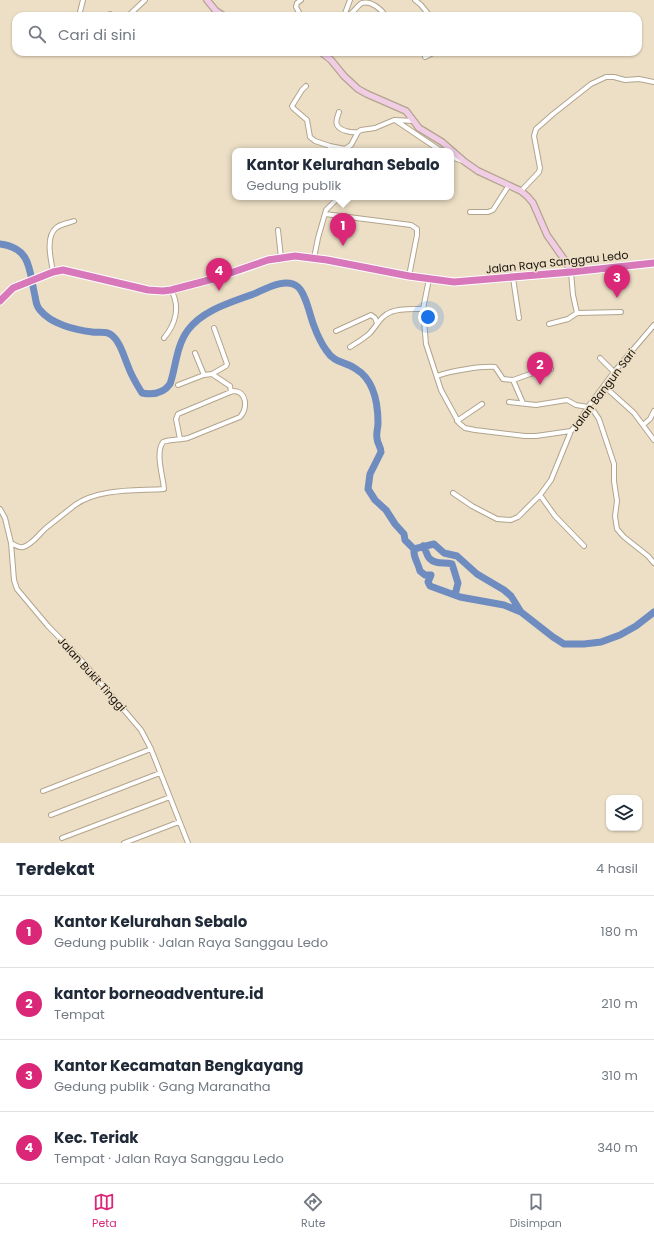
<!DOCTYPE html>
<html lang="id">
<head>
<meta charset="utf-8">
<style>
	:root { --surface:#fff; --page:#f2f2f3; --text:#1f2937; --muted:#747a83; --line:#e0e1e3; --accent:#db2777 }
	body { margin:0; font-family:Poppins,sans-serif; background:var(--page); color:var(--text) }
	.controls { position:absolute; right:12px; bottom:12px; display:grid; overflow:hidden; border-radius:8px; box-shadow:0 1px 3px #0004 }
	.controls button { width:36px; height:36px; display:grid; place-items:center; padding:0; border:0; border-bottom:1px solid var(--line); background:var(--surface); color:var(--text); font:20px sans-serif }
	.you { position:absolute; left:428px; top:317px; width:14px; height:14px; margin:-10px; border:3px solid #fff; border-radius:50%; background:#1a73e8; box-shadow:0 0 0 6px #1a73e833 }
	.badge { display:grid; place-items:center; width:26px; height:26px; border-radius:50%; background:var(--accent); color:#fff; font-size:13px; font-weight:700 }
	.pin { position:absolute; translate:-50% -33px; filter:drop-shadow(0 1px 2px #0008) }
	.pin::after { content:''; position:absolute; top:21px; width:14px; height:12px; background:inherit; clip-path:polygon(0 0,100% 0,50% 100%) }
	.popup { position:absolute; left:232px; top:148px; width:222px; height:52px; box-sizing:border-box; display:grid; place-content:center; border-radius:8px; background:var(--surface); filter:drop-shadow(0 1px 3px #0005); font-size:13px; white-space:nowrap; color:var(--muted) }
	.popup b { font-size:15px; color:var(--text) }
	.popup::after { content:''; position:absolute; left:50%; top:100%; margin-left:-8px; border:8px solid transparent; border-top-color:var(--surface) }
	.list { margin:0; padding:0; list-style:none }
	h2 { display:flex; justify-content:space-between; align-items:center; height:52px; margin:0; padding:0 16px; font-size:17px }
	h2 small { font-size:13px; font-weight:400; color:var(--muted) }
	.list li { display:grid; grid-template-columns:26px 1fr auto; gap:12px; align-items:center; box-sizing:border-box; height:72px; padding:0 16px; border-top:1px solid var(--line) }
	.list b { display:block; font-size:15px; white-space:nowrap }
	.list p { margin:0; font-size:13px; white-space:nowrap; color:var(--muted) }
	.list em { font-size:13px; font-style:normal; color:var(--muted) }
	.icon { flex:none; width:22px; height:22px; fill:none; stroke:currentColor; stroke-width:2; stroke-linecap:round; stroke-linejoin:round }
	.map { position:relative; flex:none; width:654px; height:843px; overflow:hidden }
	.search { position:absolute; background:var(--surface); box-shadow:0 1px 3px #0004; left:12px; right:12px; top:12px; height:44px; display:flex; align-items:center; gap:10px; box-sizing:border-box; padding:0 14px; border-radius:12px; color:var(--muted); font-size:15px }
	.sheet { height:340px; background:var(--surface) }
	nav { display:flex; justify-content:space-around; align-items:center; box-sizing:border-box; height:56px; border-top:1px solid var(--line); background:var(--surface); font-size:11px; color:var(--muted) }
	nav a { display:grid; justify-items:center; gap:2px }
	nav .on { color:var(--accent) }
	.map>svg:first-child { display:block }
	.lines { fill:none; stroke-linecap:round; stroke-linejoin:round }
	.river { stroke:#6e8cc0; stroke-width:7 }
	.minor-casing { stroke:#b2a48d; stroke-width:6 }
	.secondary-casing { stroke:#b2a48d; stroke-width:8 }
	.trunk-casing { stroke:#fff; stroke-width:9 }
	.minor { stroke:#fff; stroke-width:4 }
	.secondary { stroke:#f1cde5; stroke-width:5.5 }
	.trunk { stroke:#d878ba; stroke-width:7 }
	.labels { text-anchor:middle; stroke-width:3; stroke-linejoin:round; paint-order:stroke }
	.street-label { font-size:11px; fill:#151008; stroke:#eddfc6 }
</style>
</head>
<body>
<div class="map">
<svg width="654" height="843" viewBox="0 0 654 843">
	<rect width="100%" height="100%" fill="#eddfc6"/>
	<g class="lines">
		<path class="river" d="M0,244C32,248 29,271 35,296C36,301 36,306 40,310C51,324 75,330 92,332C98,333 105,331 110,334C120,340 124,357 128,366C131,375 137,385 142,393C153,395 163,394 170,384C176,367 176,346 188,330C204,309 233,302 256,293C267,288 287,277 298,287C306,294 310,316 314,326C317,334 321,343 326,350C335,364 345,361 356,369C374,380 378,404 378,423C378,428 376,433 377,438C377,443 381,447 381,452L370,474L368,489L375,500L386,510L395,524L404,534L405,540L414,549L434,544L444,553L457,556L477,574L504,590L511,596L521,612L553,637L564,644H584L601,642L620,635L636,626L654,612
			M423,546C426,549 426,554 429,558C435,565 444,562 452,564L458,583L455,595
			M414,549C413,558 418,562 420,571L425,575H431L428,582L430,586L460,597L504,605L521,612"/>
		<g class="minor-casing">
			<path id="minor" d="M415,0L421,5L430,16
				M79,16L83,0
				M107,16L110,14L114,16
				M128,16L145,0
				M301,16L296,7L297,3L301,0
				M344,16L350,0
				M348,16C354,12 357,6 362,3C371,0 382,10 386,16
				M425,57L435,52
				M306,86L302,90L292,106L293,108L307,120L310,137L315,141L330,146
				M339,112C338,115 335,121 337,125C340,131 352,133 358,132
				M395,120L441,151
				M330,151V146L345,149L351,145L358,132L361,130L375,128L394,120L414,121
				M451,157L463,161
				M521,191L539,172L540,168L534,136L536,129L553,114L591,84L606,77H614L625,80L639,79L654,82
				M470,212H488L493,210L509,185
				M325,214L411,225L417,229V235L409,276
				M278,230L281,258
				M314,258L318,238L326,210L339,197
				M53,272C51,260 45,237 56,228C60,224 69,223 74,221
				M571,272L573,295L577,313L621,312
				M513,278L519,318
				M429,279L423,309L426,344L441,390L459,423L465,428L475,430L525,436H536L571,431
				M549,324L568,319L577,313
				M336,331L371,315L375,318L377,323
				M164,338C175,325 181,307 171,290
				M350,347C357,343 363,339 369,334C377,326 380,316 391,312C400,308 413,309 423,309
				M195,353L204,375
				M600,358L614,372
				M212,374L226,366L227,364L214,328
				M437,376C450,371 481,366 495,367L503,379L513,380L523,403
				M513,380L533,373L551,369
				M178,385L204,375L212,374L230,386L231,392
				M604,386L634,413L654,440
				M509,402L536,405L567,400L576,405L588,407L593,410L599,419L614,464V481L617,501L615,516L617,529L624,537L648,556L654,563
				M457,421L482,404
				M643,425L650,419L654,411
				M453,493L472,506L497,519L511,520L518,517L540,495L551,480L571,431L578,423L588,407L614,372L654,325
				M540,495L555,516L584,546
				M0,509L5,518L11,543L14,580L17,589L48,626L82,661L141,730L151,749L188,843
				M11,543C15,545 19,548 23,547C32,545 39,534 46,528C56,520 66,512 75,505C99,488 136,491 164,489C163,476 155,453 163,442C171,439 180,440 188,438L240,417C248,408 247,391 233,391L178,414L176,419L180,439
				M43,791L151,749
				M51,815L160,773
				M62,838L170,797
				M124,843L179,822"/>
		</g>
		<g class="secondary-casing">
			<path id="secondary" d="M207,0L216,11L224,16
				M321,52L331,60L344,76L358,89L367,94L406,111L419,128L442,142L465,162L478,171L521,191L528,197L533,203L547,235L566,262L571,272"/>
		</g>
		<g class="trunk-casing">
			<path id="trunk" d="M0,301L13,288L53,272L63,270L148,290L163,291L171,290L213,279L268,260L295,256L327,260L409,276L454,282L571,272L654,263"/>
		</g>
		<use href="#minor" class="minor"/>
		<use href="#secondary" class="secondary"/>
		<use href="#trunk" class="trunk"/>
	</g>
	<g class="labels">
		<g class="street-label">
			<text transform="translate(557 262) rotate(-6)" y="4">Jalan Raya Sanggau Ledo</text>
			<text transform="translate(603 390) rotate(-53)" y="4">Jalan Bangun Sari</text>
			<text transform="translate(92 674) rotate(48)" y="4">Jalan Bukit Tinggi</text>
		</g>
	</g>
</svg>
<div class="controls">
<button><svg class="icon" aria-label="layers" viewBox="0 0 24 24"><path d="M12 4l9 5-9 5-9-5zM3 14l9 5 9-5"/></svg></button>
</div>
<div class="you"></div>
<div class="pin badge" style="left:343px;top:246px">1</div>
<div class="popup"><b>Kantor Kelurahan Sebalo</b>Gedung publik</div>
<div class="pin badge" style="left:540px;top:385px">2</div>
<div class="pin badge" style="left:617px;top:298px">3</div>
<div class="pin badge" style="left:219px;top:291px">4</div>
<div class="search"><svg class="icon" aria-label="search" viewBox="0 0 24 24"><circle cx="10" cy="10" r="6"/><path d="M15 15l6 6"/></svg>Cari di sini</div>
</div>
<section class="sheet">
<h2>Terdekat<small>4 hasil</small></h2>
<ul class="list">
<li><span class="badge">1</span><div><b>Kantor Kelurahan Sebalo</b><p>Gedung publik · Jalan Raya Sanggau Ledo</p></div><em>180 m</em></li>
<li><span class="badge">2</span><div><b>kantor borneoadventure.id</b><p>Tempat</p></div><em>210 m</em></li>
<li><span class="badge">3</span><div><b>Kantor Kecamatan Bengkayang</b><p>Gedung publik · Gang Maranatha</p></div><em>310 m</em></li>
<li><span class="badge">4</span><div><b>Kec. Teriak</b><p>Tempat · Jalan Raya Sanggau Ledo</p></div><em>340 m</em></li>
</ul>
</section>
<nav>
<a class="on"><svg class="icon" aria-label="map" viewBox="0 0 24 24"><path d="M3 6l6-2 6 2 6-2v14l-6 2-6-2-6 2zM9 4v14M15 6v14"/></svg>Peta</a>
<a><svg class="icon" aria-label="directions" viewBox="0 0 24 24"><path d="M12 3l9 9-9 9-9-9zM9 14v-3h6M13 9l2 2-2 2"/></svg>Rute</a>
<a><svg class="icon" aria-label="saved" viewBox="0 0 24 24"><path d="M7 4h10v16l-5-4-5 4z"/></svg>Disimpan</a>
</nav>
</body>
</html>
